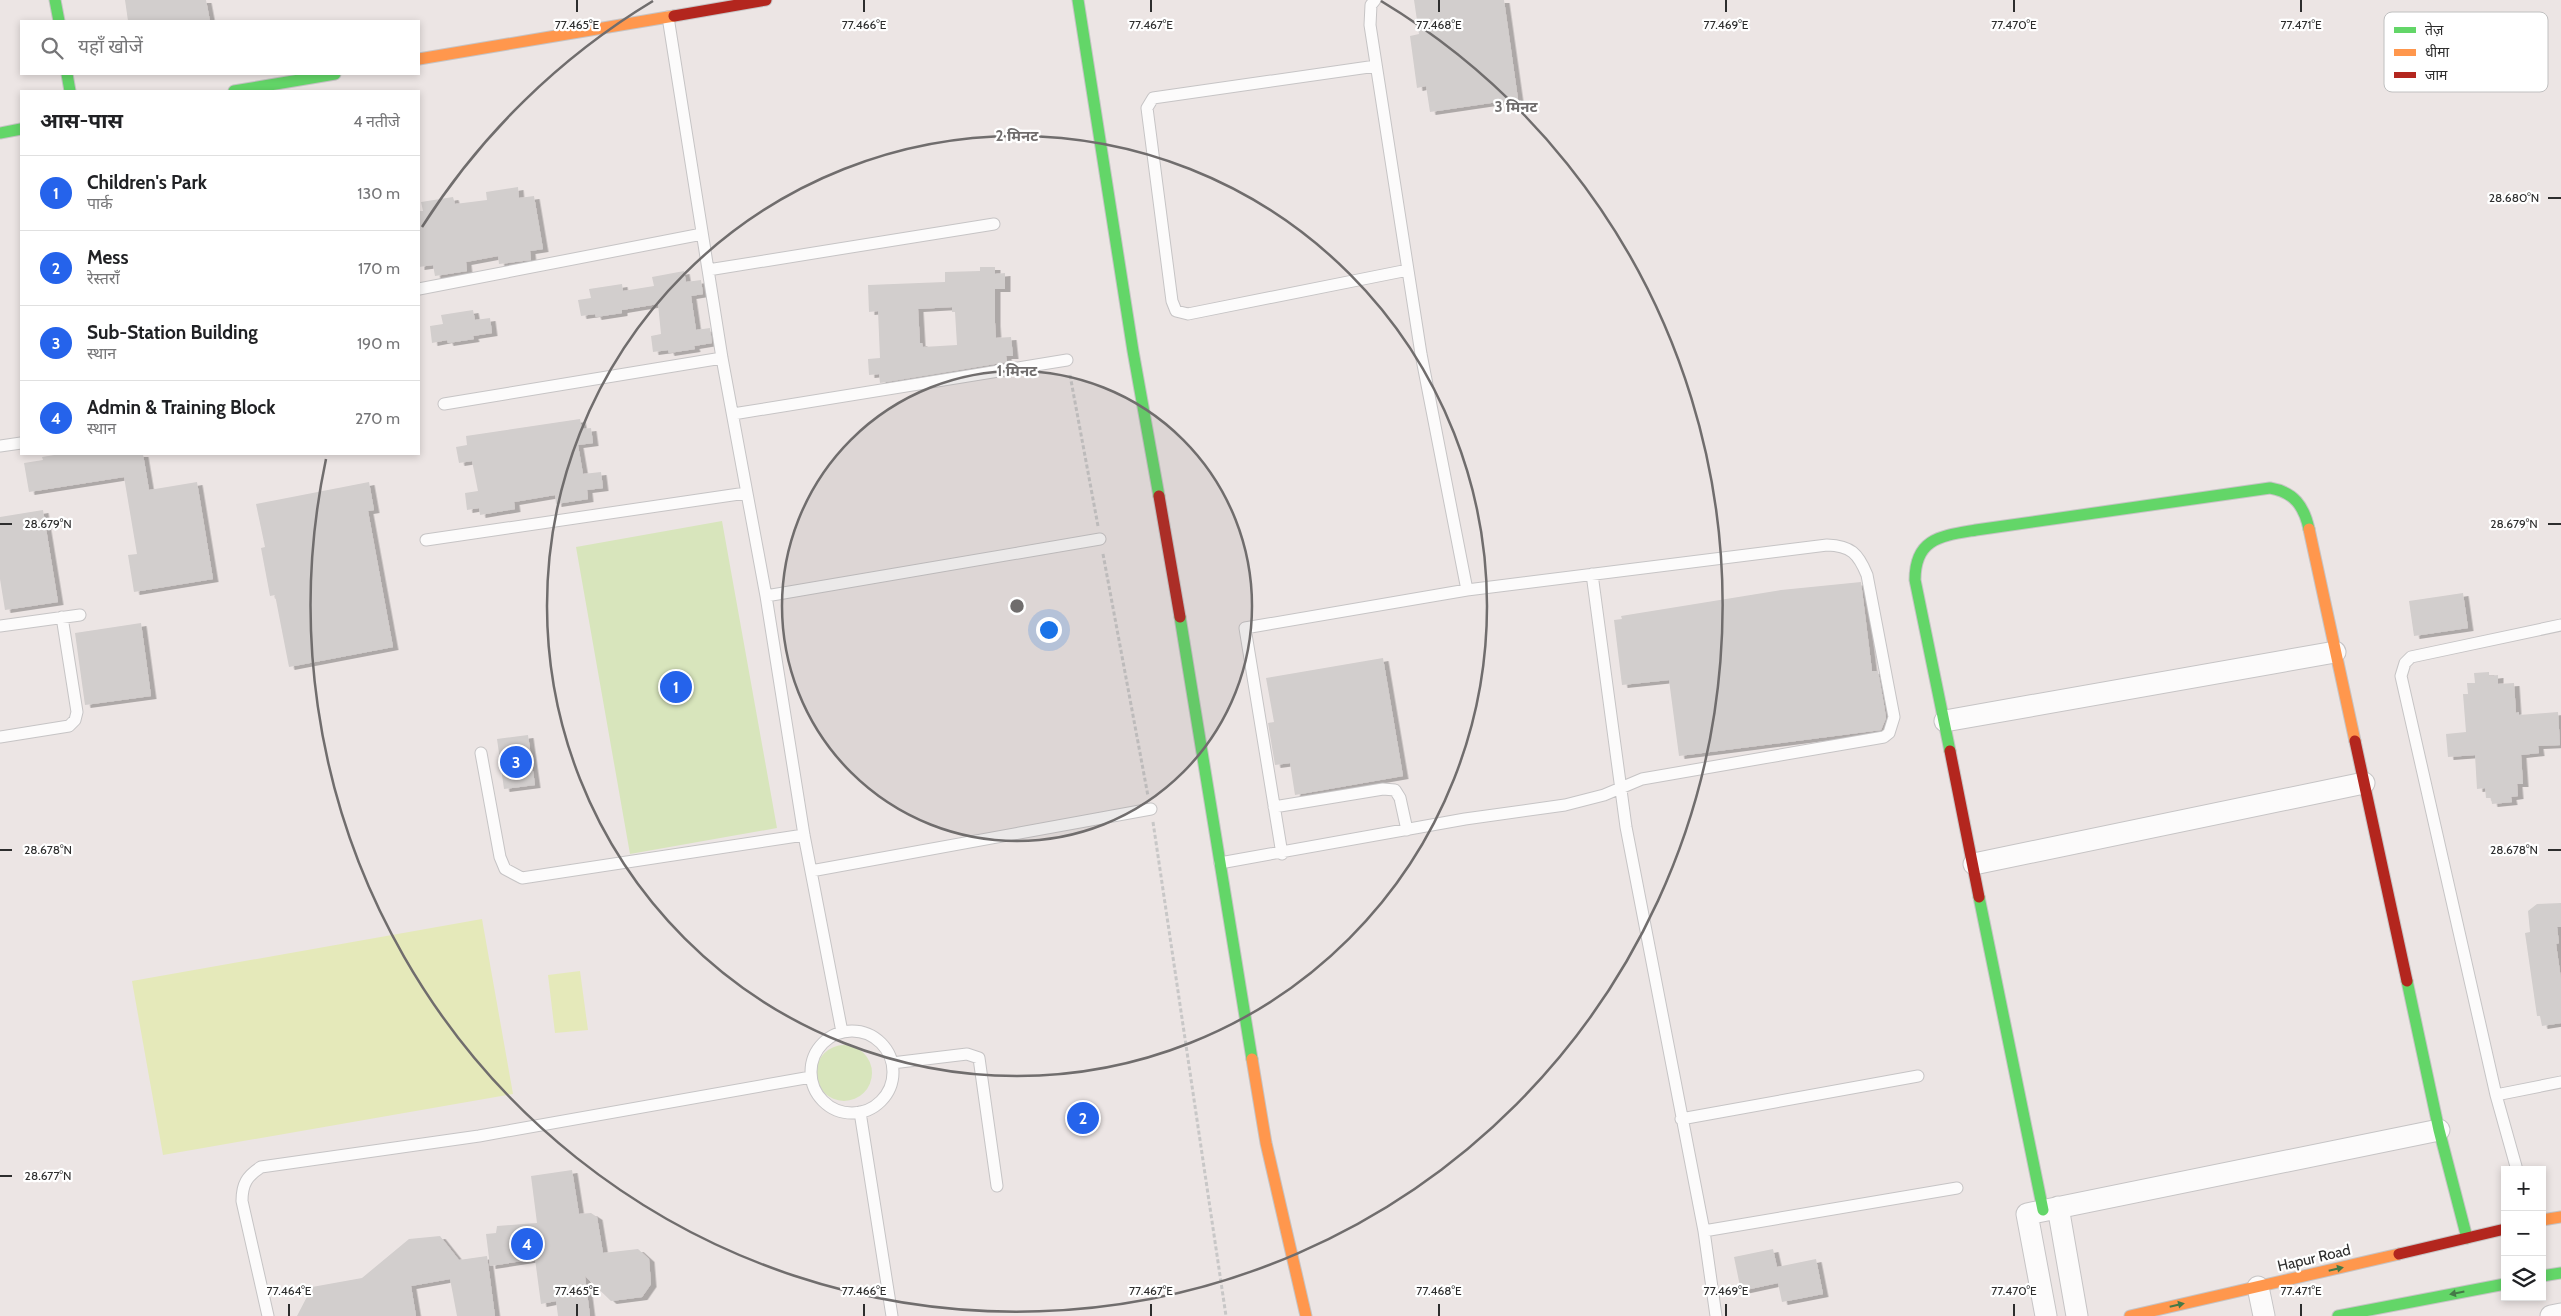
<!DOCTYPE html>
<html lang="hi">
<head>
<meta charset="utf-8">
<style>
	:root { --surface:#fff; --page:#f6f6f6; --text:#202124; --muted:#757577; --line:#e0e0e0; --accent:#2563eb }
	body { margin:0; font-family:Cabin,"Noto Sans Devanagari",sans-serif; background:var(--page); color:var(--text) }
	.controls { position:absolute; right:15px; bottom:15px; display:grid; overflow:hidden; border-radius:0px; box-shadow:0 2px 8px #0003 }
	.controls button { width:45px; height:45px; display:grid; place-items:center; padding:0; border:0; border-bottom:1px solid var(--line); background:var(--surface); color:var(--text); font:25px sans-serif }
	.you { position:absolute; left:1048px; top:629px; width:18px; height:18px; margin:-12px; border:4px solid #fff; border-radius:50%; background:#1a73e8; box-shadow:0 0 0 8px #1a73e833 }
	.badge { display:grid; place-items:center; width:32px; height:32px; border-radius:50%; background:var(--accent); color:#fff; font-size:16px; font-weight:700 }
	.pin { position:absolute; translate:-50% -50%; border:2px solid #fff; box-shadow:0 1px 5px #0006 }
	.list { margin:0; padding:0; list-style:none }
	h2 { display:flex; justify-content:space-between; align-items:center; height:65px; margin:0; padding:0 20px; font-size:21px }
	h2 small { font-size:16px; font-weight:400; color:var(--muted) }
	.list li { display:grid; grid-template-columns:32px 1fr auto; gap:15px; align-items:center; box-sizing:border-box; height:75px; padding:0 20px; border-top:1px solid var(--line) }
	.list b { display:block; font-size:19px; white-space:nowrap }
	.list p { margin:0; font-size:16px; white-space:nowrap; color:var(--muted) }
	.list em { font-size:16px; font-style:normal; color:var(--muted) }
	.icon { flex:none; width:28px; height:28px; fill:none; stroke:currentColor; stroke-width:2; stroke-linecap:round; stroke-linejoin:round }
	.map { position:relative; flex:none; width:2561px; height:1316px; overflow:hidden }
	.search { position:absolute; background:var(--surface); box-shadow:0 2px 8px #0003; left:20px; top:20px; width:400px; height:55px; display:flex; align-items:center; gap:12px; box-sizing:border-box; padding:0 18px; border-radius:0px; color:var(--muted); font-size:19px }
	.panel { position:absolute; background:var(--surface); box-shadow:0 2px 8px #0003; left:20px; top:90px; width:400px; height:365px; border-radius:0px }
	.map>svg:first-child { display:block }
	.green { fill:#d8e5bc }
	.pitch { fill:#e5e9ba }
	.building { fill:#d2cecd; fill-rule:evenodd; filter:url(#shadow) }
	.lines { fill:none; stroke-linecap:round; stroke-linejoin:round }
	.lane-casing { stroke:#c6c4c5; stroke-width:13 }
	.street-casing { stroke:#c6c4c5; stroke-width:23 }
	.fast-casing { stroke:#c6c4c5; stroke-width:13 }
	.slow-casing { stroke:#c6c4c5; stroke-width:13 }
	.jam-casing { stroke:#c6c4c5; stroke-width:13 }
	.path { stroke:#c8c7c7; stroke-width:3; stroke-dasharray:4 2.5; stroke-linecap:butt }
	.lane { stroke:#fcfbfb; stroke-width:11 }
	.street { stroke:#fcfbfb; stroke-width:21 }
	.fast { stroke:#63d668; stroke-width:11 }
	.slow { stroke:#ff974d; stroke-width:11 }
	.jam { stroke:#b3261e; stroke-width:11 }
	.oneway { fill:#457948 }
	.ticks { fill:none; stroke:#2d2d2d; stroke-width:2 }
	.ring { fill:none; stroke:#706d6d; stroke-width:2.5 }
	.labels { text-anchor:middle; stroke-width:4.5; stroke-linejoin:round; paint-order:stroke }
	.street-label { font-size:15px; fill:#2d2d2d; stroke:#fff }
	.key { fill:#fff; stroke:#c0c0c0; stroke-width:1 }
	.key-label { font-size:14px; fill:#2d2d2d }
	.ticks-label { font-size:12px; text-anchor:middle; fill:#2d2d2d; stroke:#fff; stroke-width:4.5; stroke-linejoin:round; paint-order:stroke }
	.centre { fill:#706d6d; stroke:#fff; stroke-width:2.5 }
	.ring-label { font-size:15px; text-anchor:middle; font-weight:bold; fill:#706d6d; stroke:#fff; stroke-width:4.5; stroke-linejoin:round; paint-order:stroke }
</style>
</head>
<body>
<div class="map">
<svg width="2561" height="1316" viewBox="0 0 2561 1316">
	<defs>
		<filter id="shadow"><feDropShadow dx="5.5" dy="3" stdDeviation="0" flood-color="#0004"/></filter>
	</defs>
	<rect width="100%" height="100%" fill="#ece5e4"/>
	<path class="green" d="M722,521L777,828L630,854L576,547Z
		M816 1073a28 28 0 1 1 56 0a28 28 0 1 1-56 0Z"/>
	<path class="pitch" d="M482,919L513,1094L163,1155L132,981Z
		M580,971L588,1030L555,1033L548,975Z"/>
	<path class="building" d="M125,0H206L210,21H128Z
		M1414,0H1504L1518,99L1430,112L1426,86L1417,88L1410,36L1419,34Z
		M518,187L519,198L534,196L543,249L530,251L531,260L499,264L498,256L466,262L467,271L435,276L433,265L419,267V211H423L421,202L453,197L455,204L487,200L486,192Z
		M980,267H995V274L1005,273V289H995V323L996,338L1011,337L1013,356H1006L1007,362L880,383L879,374L869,375L868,359L880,358L878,311L869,312L868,285L945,282V272L980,271ZM952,307V312H955L957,345L923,347L922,343H920L918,309Z
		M684,271L686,282L701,280L703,294L691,296L696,330L710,328L712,343L694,346L695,349L669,353L668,350L653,352L651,336L661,334L658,304L622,310V313L596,317L595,314L581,316L578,300L591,298L589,289L622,284L623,291L654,286L652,277Z
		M473,310L475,320L490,318L492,333L473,336L474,339L448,343L447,340L432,343L430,326L443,324L441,315Z
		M580,419L582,429L591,428L593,443L578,445L583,474L601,472L603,488L587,490L588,499L556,504L555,495L514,502L515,509L480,515L479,508L467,510L465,493L478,491L472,461L459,463L456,447L467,445L466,436Z
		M60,454H143L149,490L197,482L213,579L134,592L128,555L137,554L124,477L29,492L24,463L43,460L42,457Z
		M369,482L374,510L368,511L393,647L289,667L275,595L270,596L261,548L265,547L256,504Z
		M43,510L58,602L5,610L0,579V517Z
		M1861,582L1872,671H1878L1884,705L1886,718L1881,730L1679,756L1669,680L1622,685L1614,620L1622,619L1621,616L1781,590Z
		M2463,593L2468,628L2414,636L2409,601Z
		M141,623L151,696L85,705L75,633Z
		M1383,658L1403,776L1295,795L1290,763L1275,765L1268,723L1274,722L1266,678Z
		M2489,672V676L2498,675V684L2514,683L2516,713L2519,712V715L2558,712L2560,745L2538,746L2539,753L2521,755L2523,784H2517L2518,796L2511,797L2512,802L2492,804L2491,798H2486L2485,788L2477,789L2475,755L2448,757L2446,734L2466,732L2463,694H2468L2467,683H2475L2474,673Z
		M528,735L535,785L504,789L497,739Z
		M2561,903V927H2557L2559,943L2556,944L2561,979V1023L2542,1026L2540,1016H2537L2525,933L2530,932L2528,911L2537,904Z
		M572,1170L579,1214L591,1213L597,1217L603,1253L638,1249L649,1259L651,1284L642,1297L611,1301L585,1276L590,1316H558L556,1301L541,1304L535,1259L490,1266L486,1234L496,1233L497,1226L537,1223L531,1176Z
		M440,1236L459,1260L487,1256L495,1316H457L450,1279L411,1286L416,1316H297L312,1287L362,1278L409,1239Z
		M1773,1249L1777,1267L1816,1259L1823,1294L1782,1302L1778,1283L1741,1291L1734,1257Z"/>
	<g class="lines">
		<g class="lane-casing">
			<path id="lane" d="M1375,0L1371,5L1370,25L1421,354L1467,590
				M668,17L722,358L766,596L804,835L842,1032
				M1376,66L1153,98L1147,108L1172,301L1176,311L1188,314L1408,270
				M708,270L994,224
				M419,289L702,234
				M444,404L722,358
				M733,414L1067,360
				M0,446L21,443
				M426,540L746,493
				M1592,574L1626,827L1704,1231L1716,1316
				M766,596L1100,539
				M0,626L80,615
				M0,737L69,726L75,720L77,712L62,617
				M481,753L500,857L505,869L522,878L804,835
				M1274,807L1383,789L1395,790L1400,798L1407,830
				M1220,863L1465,819L1565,805L1604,795L1642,779L1884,737L1889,733L1894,717L1867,575C1858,553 1851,546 1827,545L1467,590L1245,628L1282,854
				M811,871L1151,809
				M811 1072a41 41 0 1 1 82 0a41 41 0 1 1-82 0Z
				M892,1063L967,1054L979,1058L997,1186
				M2496,1095L2561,1082
				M860,1112L892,1316
				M1681,1119L1918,1076
				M2517,1170L2496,1095L2401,676L2405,663L2411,657L2561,625
				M1704,1231L1957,1188
				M268,1316L242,1201C242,1184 247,1176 261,1167L479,1136L811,1077"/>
		</g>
		<g class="street-casing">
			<path id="street" d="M1945,721L2335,652
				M1974,864L2364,783
				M2058,1207L2077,1316
				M2258,1287L2264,1316
				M2046,1316L2027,1214L2439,1130
				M2551,1316L2561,1314"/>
		</g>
		<g class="fast-casing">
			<path id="fast" d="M55,0L59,21
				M1078,0L1133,351L1159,496
				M67,74L70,91
				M234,91L335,74
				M0,133L21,129
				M1180,617L1252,1059
				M1950,751L1915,580C1915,538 1941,536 1976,530L2270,488C2294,492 2304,506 2309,529
				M1979,897L2043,1210
				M2407,981L2439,1130L2467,1238
				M2542,1276L2561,1273
				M2338,1316L2505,1284"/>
		</g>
		<g class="slow-casing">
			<path id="slow" d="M419,59L674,16
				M2309,529L2355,741
				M1252,1059L1266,1143L1306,1316
				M2542,1220L2561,1217
				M2130,1316L2399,1254"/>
		</g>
		<g class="jam-casing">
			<path id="jam" d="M674,16L766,0
				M1159,496L1180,617
				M2355,741L2407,981
				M1950,751L1979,897
				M2399,1254L2505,1229"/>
		</g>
		<path class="path" d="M1070,375L1098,526
			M1103,554L1148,796
			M1153,822L1226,1316"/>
		<use href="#lane" class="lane"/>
		<use href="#street" class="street"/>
		<use href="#fast" class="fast"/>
		<use href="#slow" class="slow"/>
		<use href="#jam" class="jam"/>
	</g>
	<defs><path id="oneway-solid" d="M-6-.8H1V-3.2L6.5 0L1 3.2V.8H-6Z" transform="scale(1.25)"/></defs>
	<g class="oneway">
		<use href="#oneway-solid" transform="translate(2336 1269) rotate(-13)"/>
		<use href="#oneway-solid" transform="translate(2457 1293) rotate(169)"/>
		<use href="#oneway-solid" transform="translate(2177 1305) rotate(-13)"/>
	</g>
	<path class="ticks" d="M577,0V12M864,0V12M1151,0V12M1439,0V12M1726,0V12M2014,0V12M2301,0V12M2548,198H2561M0,524H12M2548,524H2561M0,850H12M2548,850H2561M0,1176H12M289,1304V1316M577,1304V1316M864,1304V1316M1151,1304V1316M1439,1304V1316M1726,1304V1316M2014,1304V1316M2301,1304V1316"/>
	<circle cx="1017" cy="606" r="235" fill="#706d6d" fill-opacity=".12"/>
	<g class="ring">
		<circle cx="1017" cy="606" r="235"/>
		<circle cx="1017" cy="606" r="470"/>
		<path d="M422 227A706 706 0 0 1 653 1M1381 1A706 706 0 1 1 326 459"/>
	</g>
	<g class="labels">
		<g class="street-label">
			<text transform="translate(2314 1258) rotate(-13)" y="5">Hapur Road</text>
		</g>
	</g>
	<rect x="2384" y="12" width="164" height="80" rx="8" class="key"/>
	<rect x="2394" y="27" width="22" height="6" fill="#63d668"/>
	<rect x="2394" y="49" width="22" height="7" fill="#ff974d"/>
	<rect x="2394" y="72" width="22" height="6" fill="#b3261e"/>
	<g class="key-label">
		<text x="2425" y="35">तेज़</text>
		<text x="2425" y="57">धीमा</text>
		<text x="2425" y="80">जाम</text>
	</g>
	<g class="ticks-label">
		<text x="577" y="29">77.465°E</text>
		<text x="864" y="29">77.466°E</text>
		<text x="1151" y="29">77.467°E</text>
		<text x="1439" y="29">77.468°E</text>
		<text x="1726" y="29">77.469°E</text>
		<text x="2014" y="29">77.470°E</text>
		<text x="2301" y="29">77.471°E</text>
		<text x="2514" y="202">28.680°N</text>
		<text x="48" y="528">28.679°N</text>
		<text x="2514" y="528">28.679°N</text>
		<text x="48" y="854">28.678°N</text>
		<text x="2514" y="854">28.678°N</text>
		<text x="48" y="1180">28.677°N</text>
		<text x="289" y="1295">77.464°E</text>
		<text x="577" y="1295">77.465°E</text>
		<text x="864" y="1295">77.466°E</text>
		<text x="1151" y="1295">77.467°E</text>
		<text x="1439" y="1295">77.468°E</text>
		<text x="1726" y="1295">77.469°E</text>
		<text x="2014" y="1295">77.470°E</text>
		<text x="2301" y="1295">77.471°E</text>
	</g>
	<circle cx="1017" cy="606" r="8" class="centre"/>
	<g class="ring-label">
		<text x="1516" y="112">3 मिनट</text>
		<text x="1017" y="141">2 मिनट</text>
		<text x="1017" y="376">1 मिनट</text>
	</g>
</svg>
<div class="controls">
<button>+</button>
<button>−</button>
<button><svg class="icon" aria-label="layers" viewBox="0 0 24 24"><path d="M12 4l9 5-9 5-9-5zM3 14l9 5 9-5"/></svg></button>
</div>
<div class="you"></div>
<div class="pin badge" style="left:676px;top:687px">1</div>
<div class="pin badge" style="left:1083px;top:1118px">2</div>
<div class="pin badge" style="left:516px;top:762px">3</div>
<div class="pin badge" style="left:527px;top:1244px">4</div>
<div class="search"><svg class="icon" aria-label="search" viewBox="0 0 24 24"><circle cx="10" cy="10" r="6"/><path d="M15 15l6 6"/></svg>यहाँ खोजें</div>
<section class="panel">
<h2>आस-पास<small>4 नतीजे</small></h2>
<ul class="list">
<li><span class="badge">1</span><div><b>Children's Park</b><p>पार्क</p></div><em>130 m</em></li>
<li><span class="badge">2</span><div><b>Mess</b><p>रेस्तराँ</p></div><em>170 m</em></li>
<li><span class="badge">3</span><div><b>Sub-Station Building</b><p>स्थान</p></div><em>190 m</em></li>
<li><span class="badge">4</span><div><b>Admin &amp; Training Block</b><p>स्थान</p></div><em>270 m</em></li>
</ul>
</section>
</div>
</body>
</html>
